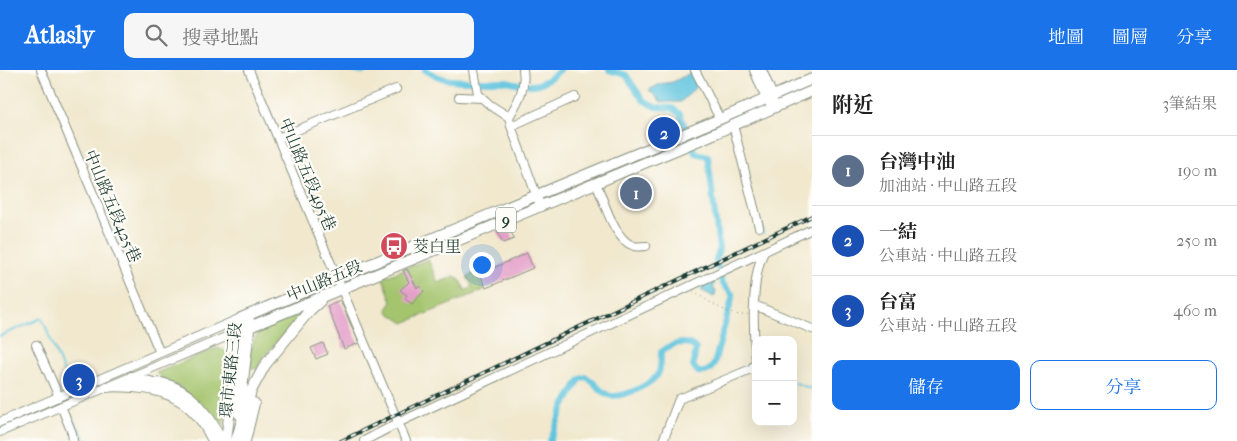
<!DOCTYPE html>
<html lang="zh-TW">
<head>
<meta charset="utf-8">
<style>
	:root { --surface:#fff; --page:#f6f6f6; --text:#222; --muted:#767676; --line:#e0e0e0; --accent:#1a73e8 }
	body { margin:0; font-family:"IM FELL French Canon","Noto Serif TC",serif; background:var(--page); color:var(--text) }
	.controls { position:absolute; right:15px; bottom:15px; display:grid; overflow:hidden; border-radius:10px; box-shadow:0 5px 20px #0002 }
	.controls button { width:45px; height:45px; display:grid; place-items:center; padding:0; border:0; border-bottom:1px solid var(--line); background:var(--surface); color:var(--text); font:25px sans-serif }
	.you { position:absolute; left:481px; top:194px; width:18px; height:18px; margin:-12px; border:4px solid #fff; border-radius:50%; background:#1a73e8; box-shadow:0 0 0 8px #1a73e833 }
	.badge { display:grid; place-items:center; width:32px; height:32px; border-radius:50%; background:var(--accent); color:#fff; font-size:16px; font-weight:700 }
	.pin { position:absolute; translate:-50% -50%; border:2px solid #fff; box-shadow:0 1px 5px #0006 }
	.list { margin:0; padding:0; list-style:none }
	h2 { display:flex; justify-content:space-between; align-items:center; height:65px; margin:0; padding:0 20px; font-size:21px }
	h2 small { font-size:16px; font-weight:400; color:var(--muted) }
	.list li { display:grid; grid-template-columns:32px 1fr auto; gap:15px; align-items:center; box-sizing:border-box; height:70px; padding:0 20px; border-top:1px solid var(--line) }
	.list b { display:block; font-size:19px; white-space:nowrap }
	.list p { margin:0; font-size:16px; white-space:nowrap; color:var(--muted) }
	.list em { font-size:16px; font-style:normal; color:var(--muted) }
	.actions { display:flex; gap:10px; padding:15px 20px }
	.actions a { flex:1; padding:11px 0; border:1px solid var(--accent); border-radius:10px; text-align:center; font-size:18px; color:var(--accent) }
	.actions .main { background:var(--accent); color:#fff }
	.icon { flex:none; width:28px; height:28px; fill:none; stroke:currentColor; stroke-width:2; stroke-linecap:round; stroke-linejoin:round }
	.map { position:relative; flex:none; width:812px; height:371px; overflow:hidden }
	header { display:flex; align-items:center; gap:30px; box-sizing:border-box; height:70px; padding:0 25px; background:var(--accent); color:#fff }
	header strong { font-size:24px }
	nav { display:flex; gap:28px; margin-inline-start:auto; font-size:18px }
	.search { width:350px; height:45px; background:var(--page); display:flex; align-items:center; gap:12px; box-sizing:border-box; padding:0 18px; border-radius:10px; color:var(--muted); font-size:19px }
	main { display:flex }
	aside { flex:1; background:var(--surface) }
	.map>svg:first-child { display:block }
	.green { fill:#a4c46d; stroke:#628050 }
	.water { fill:#60c5de; stroke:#408189 }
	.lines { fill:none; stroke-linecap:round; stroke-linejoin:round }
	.stream { stroke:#60c5de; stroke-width:2 }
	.canal { stroke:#60c5de; stroke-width:6 }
	.building { fill:#e4a0c9 }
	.minor-casing { stroke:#889281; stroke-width:10 }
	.major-casing { stroke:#889281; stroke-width:12 }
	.path { stroke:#889281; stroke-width:1; stroke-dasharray:1 4; stroke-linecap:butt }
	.minor { stroke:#fff; stroke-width:8 }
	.major { stroke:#fff; stroke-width:10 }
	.rail-casing { stroke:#1f3d34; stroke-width:4 }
	.rail { stroke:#fdfcf7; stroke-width:2; stroke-dasharray:5.5; stroke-linecap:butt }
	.labels { text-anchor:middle; stroke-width:4.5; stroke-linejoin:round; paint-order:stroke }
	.shield { fill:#fdfcf7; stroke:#62766e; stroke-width:1 }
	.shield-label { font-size:15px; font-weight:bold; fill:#1f3d34 }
	.street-label { font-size:16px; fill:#1f3d34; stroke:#fdfcf7 }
	.poi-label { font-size:16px; fill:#1f3d34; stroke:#fdfcf7; text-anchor:start }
</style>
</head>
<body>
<header>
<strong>Atlasly</strong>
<div class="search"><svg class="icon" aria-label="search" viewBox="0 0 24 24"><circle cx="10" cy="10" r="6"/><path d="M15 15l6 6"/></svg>搜尋地點</div>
<nav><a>地圖</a><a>圖層</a><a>分享</a></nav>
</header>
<main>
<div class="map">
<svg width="812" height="371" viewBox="0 0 812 371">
	<rect width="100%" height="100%" fill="#fdfcf7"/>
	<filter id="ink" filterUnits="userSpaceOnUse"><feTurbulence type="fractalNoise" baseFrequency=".02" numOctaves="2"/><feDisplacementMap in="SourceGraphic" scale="10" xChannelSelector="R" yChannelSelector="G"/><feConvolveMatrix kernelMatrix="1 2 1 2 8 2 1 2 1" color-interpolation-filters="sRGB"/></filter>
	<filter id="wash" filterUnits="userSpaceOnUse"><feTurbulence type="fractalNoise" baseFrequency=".0096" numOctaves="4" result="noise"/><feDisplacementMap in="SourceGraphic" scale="20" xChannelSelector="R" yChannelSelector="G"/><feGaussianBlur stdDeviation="1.12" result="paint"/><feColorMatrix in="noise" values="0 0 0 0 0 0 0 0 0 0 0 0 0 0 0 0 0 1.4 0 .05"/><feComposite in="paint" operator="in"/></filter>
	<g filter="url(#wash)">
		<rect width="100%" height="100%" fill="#f1e8ce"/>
		<path class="green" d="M428,189L438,213L455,206L461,211L465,220H468L472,216L467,207L476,202L484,220L404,253L388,242L387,239L392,232L383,208Z
			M301,244L261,290L257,299L251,298L249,295L253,272L260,260Z
			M217,278L224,280L231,287L222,365L180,317L161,308L156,303Z"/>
		<path class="water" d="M692,2L698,11V15L681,32H661L649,20L660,14L673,12Z
			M716,210L713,217L716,222L714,227L701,220L703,215Z"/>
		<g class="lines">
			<path class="stream" d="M762,157L763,164
				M0,266L42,248L68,313
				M793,312L812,319
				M68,343L87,371"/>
			<path class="canal" d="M353,0L362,2L367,0
				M425,0C442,10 451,11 471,11
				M609,0L626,5L643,30L655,37L672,38L680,44L695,83L708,86L719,179L716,190L718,198
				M476,11H506L520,14
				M529,15C540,16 553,7 560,0
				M550,371L564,336L580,309L586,307C594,311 603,325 611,326C624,327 654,314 659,302C661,296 661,288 661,282C671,274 687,268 696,279L693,296L698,302C706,303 710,301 714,294L733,225L722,213L721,208"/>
		</g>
		<g id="blocks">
			<path class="building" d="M509,157L514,169L503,173L497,161Z
				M527,183L533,198L486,218L480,204Z
				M407,199L417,218L419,216L424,221L412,234L405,229L407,225L400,220L409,212L403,201Z
				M340,230L359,273L344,279L327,236Z
				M323,273L328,284L316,289L311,278Z"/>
		</g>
	</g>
	<g filter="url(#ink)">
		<use href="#blocks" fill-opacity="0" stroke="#889281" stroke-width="1"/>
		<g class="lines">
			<g class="minor-casing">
				<path id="minor" d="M41,0L160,283
					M249,0L406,371
					M474,0L478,24L490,35L509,47L511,56L540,135
					M695,0L720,49
					M754,0L766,29L773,38
					M762,0L773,26V31
					M459,27L482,28
					M509,47C518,32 526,18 523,0
					M733,55L759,157
					M511,56L575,27
					M278,68L396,19
					M596,113C604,130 614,171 634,176C637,177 642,176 646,176
					M754,235L812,259
					M36,275L59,327
					M756,290C753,262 751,206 764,182
					M61,336L72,363L73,371
					M0,352L241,248
					M0,362L240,261
					M364,371L400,352L812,159
					M663,371L679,329L751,299L756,293"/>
			</g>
			<g class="major-casing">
				<path id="major" d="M240,261L702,69L812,21
					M131,307C139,309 146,311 154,313C158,313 162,313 165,314C190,320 213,347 220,371
					M106,317C116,315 124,317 133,317C172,319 197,335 213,371
					M239,344L250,252
					M226,371L241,248L720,49L812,9
					M236,371L251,321L265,295L309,241L320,231
					M245,371L254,333"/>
			</g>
			<path class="path" d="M693,221C705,229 734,250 748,244"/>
			<use href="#minor" class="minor"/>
			<use href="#major" class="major"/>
			<g class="rail-casing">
				<path id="rail" d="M341,371L812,146"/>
			</g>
			<use href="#rail" class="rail"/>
		</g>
	</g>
	<defs>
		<g id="bus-disc" transform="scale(1.4375)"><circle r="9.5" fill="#d1495b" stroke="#fdfcf7"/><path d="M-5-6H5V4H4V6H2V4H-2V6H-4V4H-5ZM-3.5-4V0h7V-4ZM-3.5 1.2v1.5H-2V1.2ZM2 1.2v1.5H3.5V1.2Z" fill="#fff"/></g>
	</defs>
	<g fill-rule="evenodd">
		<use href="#bus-disc" x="394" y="176"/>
	</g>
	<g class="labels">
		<rect class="shield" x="496" y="137.5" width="20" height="25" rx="4"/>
		<g class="shield-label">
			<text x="506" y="155">9</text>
		</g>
		<g class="street-label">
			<text transform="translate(308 104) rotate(67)" y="6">中山路五段495巷</text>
			<text transform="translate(113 136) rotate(67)" y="6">中山路五段425巷</text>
			<text transform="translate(324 210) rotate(-23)" y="6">中山路五段</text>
			<text transform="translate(230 300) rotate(-84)" y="6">環市東路三段</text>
		</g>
		<g class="poi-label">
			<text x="413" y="182">茭白里</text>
		</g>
	</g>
</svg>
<div class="controls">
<button>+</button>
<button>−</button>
</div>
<div class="you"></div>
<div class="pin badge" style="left:636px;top:123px;background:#5c6f8a">1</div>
<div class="pin badge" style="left:664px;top:63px;background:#1a4fb4">2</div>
<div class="pin badge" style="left:79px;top:310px;background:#1a4fb4">3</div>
</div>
<aside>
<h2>附近<small>3筆結果</small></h2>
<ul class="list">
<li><span class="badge" style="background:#5c6f8a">1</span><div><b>台灣中油</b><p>加油站 · 中山路五段</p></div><em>190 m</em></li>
<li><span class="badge" style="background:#1a4fb4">2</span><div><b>一結</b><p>公車站 · 中山路五段</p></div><em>250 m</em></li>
<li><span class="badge" style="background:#1a4fb4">3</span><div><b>台富</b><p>公車站 · 中山路五段</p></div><em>460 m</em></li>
</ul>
<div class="actions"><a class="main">儲存</a><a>分享</a></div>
</aside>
</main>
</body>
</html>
